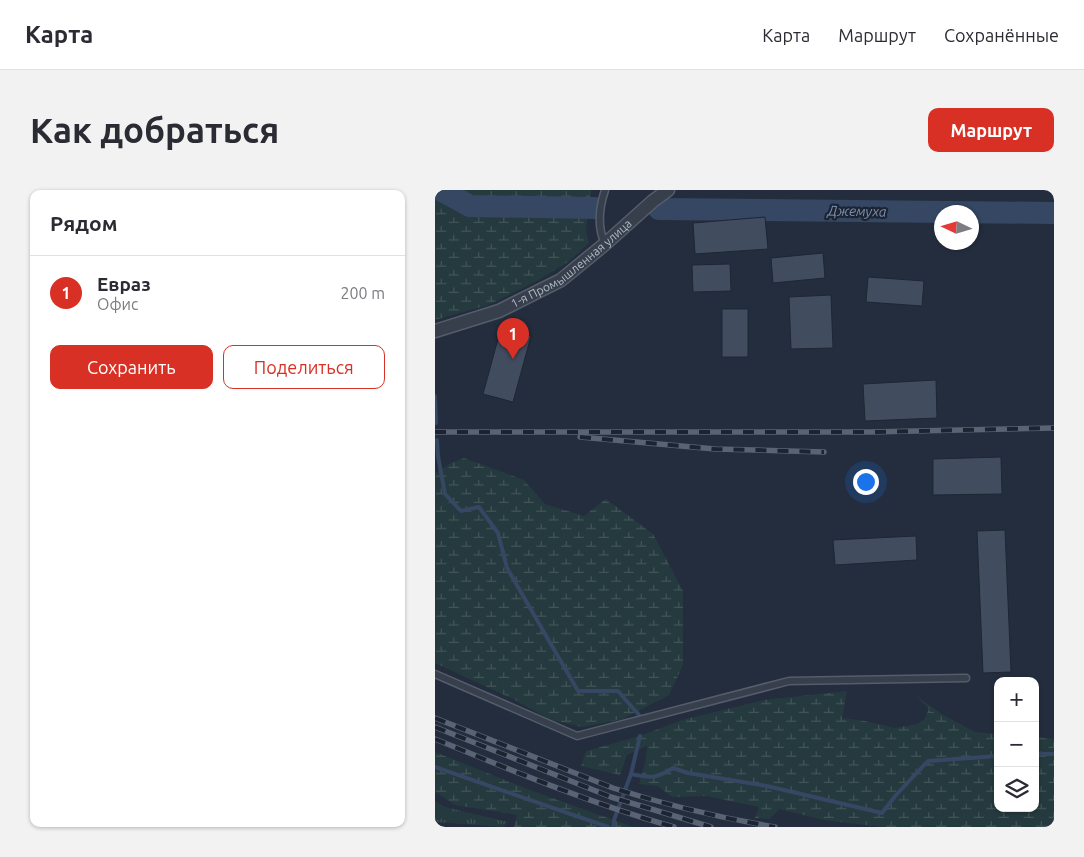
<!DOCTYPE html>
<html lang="ru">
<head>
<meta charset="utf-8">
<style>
	:root { --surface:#fff; --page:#f2f2f3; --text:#2b2b33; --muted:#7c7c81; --line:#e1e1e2; --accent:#d93025 }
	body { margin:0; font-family:Ubuntu,sans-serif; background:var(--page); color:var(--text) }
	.controls { position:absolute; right:15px; bottom:15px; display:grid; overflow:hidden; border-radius:10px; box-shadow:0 1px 4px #0004 }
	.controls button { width:45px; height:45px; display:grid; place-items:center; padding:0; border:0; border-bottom:1px solid var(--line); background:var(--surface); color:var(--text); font:25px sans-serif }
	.compass { position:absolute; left:499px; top:15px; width:45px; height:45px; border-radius:50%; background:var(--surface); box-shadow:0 1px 4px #0004; rotate:274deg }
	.you { position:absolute; left:430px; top:291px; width:18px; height:18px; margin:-12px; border:4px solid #fff; border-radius:50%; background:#1a73e8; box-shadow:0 0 0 8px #1a73e833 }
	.badge { display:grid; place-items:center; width:32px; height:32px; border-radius:50%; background:var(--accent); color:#fff; font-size:16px; font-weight:700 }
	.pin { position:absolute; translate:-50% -41px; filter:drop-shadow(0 1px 2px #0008) }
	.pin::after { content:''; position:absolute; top:26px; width:18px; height:15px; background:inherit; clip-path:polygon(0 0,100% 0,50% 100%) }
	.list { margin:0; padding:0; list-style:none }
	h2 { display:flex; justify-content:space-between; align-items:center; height:65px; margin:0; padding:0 20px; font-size:21px }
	h2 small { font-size:16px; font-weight:400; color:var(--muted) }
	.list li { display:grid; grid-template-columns:32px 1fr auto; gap:15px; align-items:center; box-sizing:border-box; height:75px; padding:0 20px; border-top:1px solid var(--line) }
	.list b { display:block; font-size:19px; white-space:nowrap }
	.list p { margin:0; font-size:16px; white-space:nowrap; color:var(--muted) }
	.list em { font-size:16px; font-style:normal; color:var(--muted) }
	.actions { display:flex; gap:10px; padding:15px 20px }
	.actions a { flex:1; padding:11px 0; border:1px solid var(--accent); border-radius:10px; text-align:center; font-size:18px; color:var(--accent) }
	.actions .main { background:var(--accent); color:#fff }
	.icon { flex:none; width:28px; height:28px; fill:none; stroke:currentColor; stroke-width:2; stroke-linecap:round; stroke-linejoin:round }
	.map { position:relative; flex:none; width:619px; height:637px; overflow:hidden; border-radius:10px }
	header { display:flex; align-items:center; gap:30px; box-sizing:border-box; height:70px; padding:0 25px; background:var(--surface); border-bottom:1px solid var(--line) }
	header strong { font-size:24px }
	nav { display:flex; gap:28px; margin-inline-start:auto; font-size:18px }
	.intro { display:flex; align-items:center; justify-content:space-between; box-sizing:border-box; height:120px; padding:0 30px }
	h1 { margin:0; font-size:35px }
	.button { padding:12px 22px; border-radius:10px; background:var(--accent); color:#fff; font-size:18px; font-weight:700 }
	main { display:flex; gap:30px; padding:0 30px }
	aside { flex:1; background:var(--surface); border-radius:10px; box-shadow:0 1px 4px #0004 }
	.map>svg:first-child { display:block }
	.grass { fill:url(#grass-tufts) }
	.wetland { fill:url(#wetland-marsh) }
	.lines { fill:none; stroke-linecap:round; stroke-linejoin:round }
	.stream { stroke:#364764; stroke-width:4 }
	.river { stroke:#364764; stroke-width:22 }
	.building { fill:#424c5f; stroke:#1e2634 }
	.lane-casing { stroke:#555d6b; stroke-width:9 }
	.street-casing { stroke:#555d6b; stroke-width:15 }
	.lane { stroke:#373f4d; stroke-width:6 }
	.street { stroke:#373f4d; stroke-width:12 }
	.rail-casing { stroke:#596374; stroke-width:5.5 }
	.rail { stroke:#1c2432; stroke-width:4; stroke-dasharray:11; stroke-linecap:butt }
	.labels { text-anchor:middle; stroke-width:4.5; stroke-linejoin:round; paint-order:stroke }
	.street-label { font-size:12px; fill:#b3bac8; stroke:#1c2432 }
	.water-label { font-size:14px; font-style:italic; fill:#7a8eb1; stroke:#1c2432 }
</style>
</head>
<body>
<header>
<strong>Карта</strong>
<nav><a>Карта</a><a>Маршрут</a><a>Сохранённые</a></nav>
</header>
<div class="intro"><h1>Как добраться</h1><a class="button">Маршрут</a></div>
<main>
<aside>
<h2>Рядом<small></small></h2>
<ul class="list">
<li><span class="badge">1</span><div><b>Евраз</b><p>Офис</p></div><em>200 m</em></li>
</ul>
<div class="actions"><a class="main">Сохранить</a><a>Поделиться</a></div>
</aside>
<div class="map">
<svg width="619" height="637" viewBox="0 0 619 637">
	<defs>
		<pattern id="grass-tufts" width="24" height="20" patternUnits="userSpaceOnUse" patternTransform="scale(1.25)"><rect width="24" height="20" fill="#253a3e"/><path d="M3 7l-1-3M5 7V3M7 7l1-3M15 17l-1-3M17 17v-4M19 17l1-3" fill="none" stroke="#425458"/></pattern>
		<pattern id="wetland-marsh" width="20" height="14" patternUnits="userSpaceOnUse" patternTransform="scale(1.25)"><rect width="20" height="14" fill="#253a3e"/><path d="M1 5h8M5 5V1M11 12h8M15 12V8" fill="none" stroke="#425458"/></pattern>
	</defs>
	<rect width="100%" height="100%" fill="#232d3d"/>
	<path class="grass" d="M0,611L10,617L73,632L68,637L0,632Z"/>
	<path class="wetland" d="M0,0H156L151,41L154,53L133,72L100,92L53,115L0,130Z
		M29,268L89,290L110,314L149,326L171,309L218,344L248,401V475L234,505L188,529L147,537L116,530L80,510L0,473V283L16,273Z
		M412,501L407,528L430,531L460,538L482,534L489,530L494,519L481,506L510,526L540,542L563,544V618H600V547L619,549V637H447L388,630L344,619L335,629L320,628L324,617L271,606L237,607L223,596L204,594L211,569L212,556L192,565L185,585L146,576L151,561L205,546L247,530L329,510Z
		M0,562L95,600L198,637H79L82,625L20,615L0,602Z"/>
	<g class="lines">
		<path class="stream" d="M0,206L1,233
			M2,250L3,266L10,304L26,321L44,317L63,343L72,378L143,501H183L204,525
			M600,564H619
			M0,577L173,637
			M196,584C215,588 221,589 238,578L253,583L332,596L447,623L461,605L493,571L563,566
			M179,637V630L196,584L205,546"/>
		<path class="river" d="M5,0L35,16L159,18
			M224,19L619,23"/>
	</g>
	<path class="building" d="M330,27L333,59L260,64L258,33Z
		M388,63L390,88L338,93L336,68Z
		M295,74L296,101L258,102L257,75Z
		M433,87L489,91L487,116L431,112Z
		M396,105L398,158L356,159L354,107Z
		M287,119H313V167H287Z
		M66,138L96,146L78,212L48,204Z
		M501,190L502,228L430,231L428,194Z
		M566,267L567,304L498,305V269Z
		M570,340L576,482L548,483L542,341Z
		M481,346L482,370L400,375L398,350Z"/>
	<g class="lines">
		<g class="lane-casing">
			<path id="lane" d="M170,0C164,18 162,37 170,54
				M0,484L142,546L354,491L531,488"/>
		</g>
		<g class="street-casing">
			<g id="street">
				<path id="s1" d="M0,141L64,121L126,90L170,54L218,11L233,0"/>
			</g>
		</g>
		<use href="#lane" class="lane"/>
		<use href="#street" class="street"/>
		<g class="rail-casing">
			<path id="rail" d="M0,242H435L619,238
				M145,247L280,259L389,262
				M0,528L178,598C231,615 286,628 340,637
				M0,537L176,607L276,637
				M0,549C78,581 157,614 239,637"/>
		</g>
		<use href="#rail" class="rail"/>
	</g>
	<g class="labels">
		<g class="street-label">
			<text dy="4" stroke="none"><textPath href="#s1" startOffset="154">1-я Промышленная улица</textPath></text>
		</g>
		<g class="water-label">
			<text transform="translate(422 21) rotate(1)" y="5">Джемуха</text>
		</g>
	</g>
</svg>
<div class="controls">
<button>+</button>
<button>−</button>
<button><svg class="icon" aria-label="layers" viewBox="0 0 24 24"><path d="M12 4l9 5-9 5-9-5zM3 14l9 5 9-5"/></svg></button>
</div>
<svg class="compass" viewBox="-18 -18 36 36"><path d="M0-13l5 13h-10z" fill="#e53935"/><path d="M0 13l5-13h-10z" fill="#7c7c81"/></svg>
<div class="you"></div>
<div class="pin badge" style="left:78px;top:169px">1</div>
</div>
</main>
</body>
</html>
